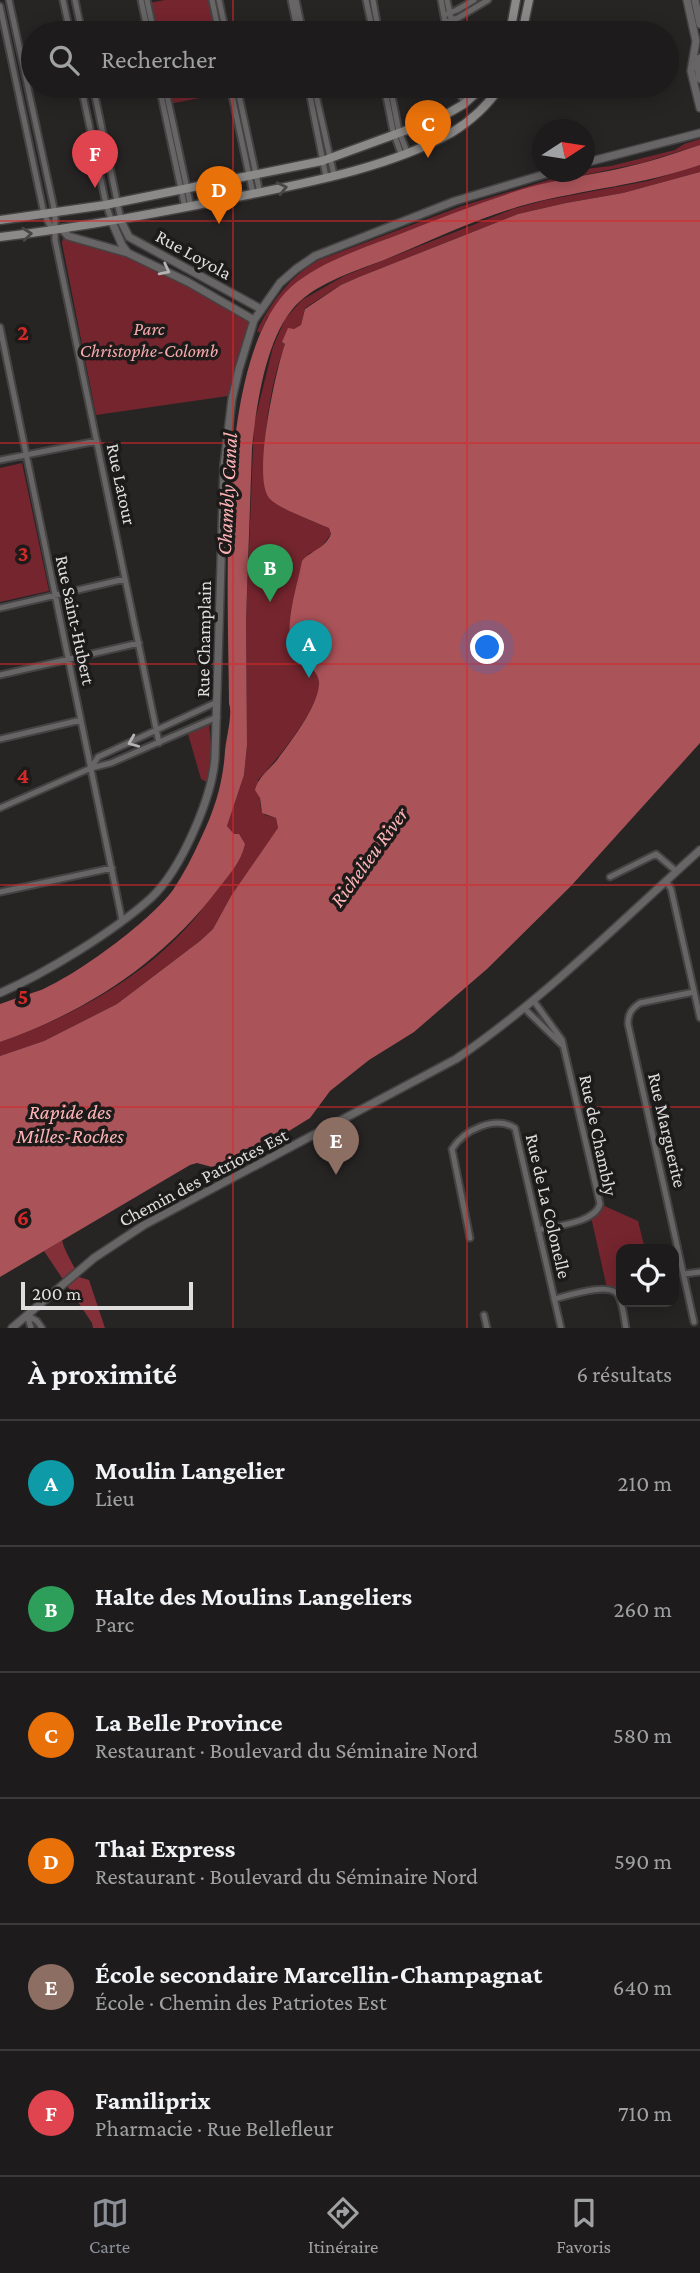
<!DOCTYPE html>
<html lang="fr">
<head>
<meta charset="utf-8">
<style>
	:root { --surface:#1d1b1b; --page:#252424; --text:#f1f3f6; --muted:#a0a1a3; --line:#3b393a; --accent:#8c9099 }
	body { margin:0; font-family:"Crimson Pro",serif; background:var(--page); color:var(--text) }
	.controls { position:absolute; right:21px; bottom:21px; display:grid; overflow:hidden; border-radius:14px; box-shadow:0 4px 18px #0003 }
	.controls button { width:63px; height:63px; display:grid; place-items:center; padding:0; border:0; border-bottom:2px solid var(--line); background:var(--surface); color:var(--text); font:35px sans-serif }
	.compass { position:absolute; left:532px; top:119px; width:63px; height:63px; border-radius:50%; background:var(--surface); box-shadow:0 4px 18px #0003; rotate:78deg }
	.scale { position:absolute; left:21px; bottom:18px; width:172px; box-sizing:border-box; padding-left:7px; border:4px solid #dfdddd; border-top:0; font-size:19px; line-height:24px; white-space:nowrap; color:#dfdddd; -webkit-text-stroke:5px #1d1a1a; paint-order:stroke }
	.you { position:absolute; left:488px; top:648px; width:24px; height:24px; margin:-18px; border:5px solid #fff; border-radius:50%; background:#1a73e8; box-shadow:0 0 0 10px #1a73e833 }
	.badge { display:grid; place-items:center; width:46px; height:46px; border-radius:50%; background:var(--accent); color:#fff; font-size:23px; font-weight:700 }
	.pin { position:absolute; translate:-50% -58px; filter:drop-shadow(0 2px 4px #0008) }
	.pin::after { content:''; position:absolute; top:37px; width:24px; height:21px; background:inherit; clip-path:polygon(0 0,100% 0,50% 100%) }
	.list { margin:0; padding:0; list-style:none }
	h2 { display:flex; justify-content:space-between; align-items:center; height:91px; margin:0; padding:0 28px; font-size:30px }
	h2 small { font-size:23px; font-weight:400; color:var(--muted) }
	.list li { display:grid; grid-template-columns:46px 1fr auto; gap:21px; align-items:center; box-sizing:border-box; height:126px; padding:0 28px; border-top:2px solid var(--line) }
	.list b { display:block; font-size:26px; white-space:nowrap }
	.list p { margin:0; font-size:23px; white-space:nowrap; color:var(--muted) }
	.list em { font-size:23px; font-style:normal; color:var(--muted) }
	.icon { flex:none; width:38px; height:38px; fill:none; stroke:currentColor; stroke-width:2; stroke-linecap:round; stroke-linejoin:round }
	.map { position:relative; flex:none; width:700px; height:1328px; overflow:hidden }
	.search { position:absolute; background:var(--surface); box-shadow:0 4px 18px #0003; left:21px; right:21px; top:21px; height:77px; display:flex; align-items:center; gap:18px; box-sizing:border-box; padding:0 24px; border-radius:38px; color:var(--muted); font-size:26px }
	.sheet { height:847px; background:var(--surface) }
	nav { display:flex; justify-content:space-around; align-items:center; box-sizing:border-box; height:98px; border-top:2px solid var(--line); background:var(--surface); font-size:19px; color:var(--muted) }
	nav a { display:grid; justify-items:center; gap:4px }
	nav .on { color:var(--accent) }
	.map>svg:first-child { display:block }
	.green { fill:#75252e }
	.forest { fill:#843039 }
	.water { fill:#aa5359 }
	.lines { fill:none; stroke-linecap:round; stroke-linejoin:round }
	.minor-casing { stroke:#444242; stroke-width:9 }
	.tertiary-casing { stroke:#444242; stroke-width:10 }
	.secondary-casing { stroke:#444242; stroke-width:11 }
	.minor { stroke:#676565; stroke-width:5 }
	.tertiary { stroke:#676565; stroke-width:7 }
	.secondary { stroke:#8c8989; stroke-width:8 }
	.oneway { stroke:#494646 }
	.oneway2 { stroke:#b5b3b3 }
	.grid { fill:none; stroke:#d62828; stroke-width:2; stroke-opacity:0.55 }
	.labels { text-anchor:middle; stroke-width:7; stroke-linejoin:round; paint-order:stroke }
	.street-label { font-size:19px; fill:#dfdddd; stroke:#1d1a1a }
	.park-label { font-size:19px; font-style:italic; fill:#f5abad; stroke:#1d1a1a }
	.water-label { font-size:21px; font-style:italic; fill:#feb4b6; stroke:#1d1a1a }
	.grid-label { font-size:23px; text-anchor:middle; font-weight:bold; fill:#d62828; stroke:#1d1a1a; stroke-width:7; stroke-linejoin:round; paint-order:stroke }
</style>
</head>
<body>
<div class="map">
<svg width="700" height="1328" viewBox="0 0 700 1328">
	<rect width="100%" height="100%" fill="#272424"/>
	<path class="green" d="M165,0H212L219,33H154L148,3Z
		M165,86H230L231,92L169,104Z
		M700,139V145L642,163L555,181L508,194L371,245L312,272L267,318L260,333L257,331C271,302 290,276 319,260L462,206L575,172H584L585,169L611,166L675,150L684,144Z
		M700,165V172L623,193L566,203L518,214L359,277L341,285L305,308L301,325L294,329L282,342L285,344C271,384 264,425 265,467C265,475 264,488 267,494C274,507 315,522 329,528L331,534L320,549L308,554L311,668C315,672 320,675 320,682C319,709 277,760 258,780L261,810L265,815L276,818L278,828L276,832L231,896L213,929L200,941L117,1004L44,1041L0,1056V1042C74,1016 150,975 200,912C211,898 226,853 234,834L227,826L244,775L247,745L246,621L254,424L273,347L285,319L302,300L344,276L513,209L546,200L648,181Z
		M68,236L125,254L153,266L251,320L228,396L96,415L62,243L63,238Z
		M22,463L49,591L0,602V468Z
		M209,724L212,754L208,783L201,779L188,734Z
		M600,1204L638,1221L645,1249H621V1294L607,1288L591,1217Z"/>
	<path class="forest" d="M62,1240C65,1253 74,1265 79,1277L89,1280L105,1328H93L92,1323L44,1251Z"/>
	<path class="water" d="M700,145V165C642,185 586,189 528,204C480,217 430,241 384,260C353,272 312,284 291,311C265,344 256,407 252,448L246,621L247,745L244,775L227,826L234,834H239L245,844C241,862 229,875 218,889C162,963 86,1012 0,1042V1004C13,999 27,995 41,990C78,974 149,922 173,890C184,873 193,856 201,838C215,809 223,783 225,751C226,739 233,713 229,704C229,601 213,359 291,287C319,262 366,247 400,234C443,217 486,200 530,187C559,179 589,175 618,169C646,163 673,154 700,145Z
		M700,172V743L571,886L487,969L414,1032L369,1060L330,1091L310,1118L263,1147L221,1165L212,1167L197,1163L190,1165L0,1277V1056L44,1041L117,1004L200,941L213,929L231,896L278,828L276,818L262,813L260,798L255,790C258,777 269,770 277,760C291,741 317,708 319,685C321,668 297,661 292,647C284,625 298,583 302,561C311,550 325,549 331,534L329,528C315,522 280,509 270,499C251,481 276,369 285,344L282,342L288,328L294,329L301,325L305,309L341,285L359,277L518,214L566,203L623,193Z"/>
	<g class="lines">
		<g class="minor-casing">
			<path id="minor" d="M9,0L55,213V240L159,743
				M63,0L70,33
				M75,0L82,33
				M141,0L148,33
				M147,0L154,33
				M212,0L219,33
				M219,0L226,33
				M291,0L298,33
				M296,0L303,33
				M366,0L373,33
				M373,0L379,33
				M441,0L447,33
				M447,0L454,33
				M0,6L44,214L53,231
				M447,14L457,10L474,0
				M445,22L458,18L488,0
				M81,86L106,204L112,222
				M93,86L121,220
				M159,86L185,208
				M165,86L191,207
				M230,86L253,194
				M237,86L260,193
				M308,86L326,177
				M314,86L334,175
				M384,86L393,131L401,154
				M390,86L399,131L407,152
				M458,86L464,104
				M465,86L470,99
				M0,327L122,920
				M0,460L97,441
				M0,608L125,579
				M0,675L139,643
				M0,739L81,720
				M91,768L98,757L217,702
				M0,808L91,768L111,763L217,717
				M610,877L656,854L676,871
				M666,881L671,889L700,1018
				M0,892L112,868
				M694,992L640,1003C631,1009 628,1014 628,1024L694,1322
				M533,1000L562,1040L600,1204C595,1223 555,1226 538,1230
				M524,1008L562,1045
				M470,1238L452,1149C464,1130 495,1115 515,1128L561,1328
				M684,1274L700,1272
				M554,1299C567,1296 610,1281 618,1295C623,1303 624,1318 626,1328
				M27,1315L37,1321L42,1328
				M27,1315L31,1328
				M484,1315L487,1328"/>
		</g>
		<g class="tertiary-casing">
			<path id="tertiary" d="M687,0L696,41L691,71L700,108
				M695,0L700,24
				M700,58L698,67L700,79
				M584,163L700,133
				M121,221L129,237L261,309
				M112,222L122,245L128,253L188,282L254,320
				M62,229L68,236L128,253
				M0,993C46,973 113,932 151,898C181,870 212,798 215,758L224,465L232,399L239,369L254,320L280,283L296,269L315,256L455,201L552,172
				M12,1328L94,1258L144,1225L456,1059C544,999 621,921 700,850"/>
		</g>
		<g class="secondary-casing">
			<path id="secondary" d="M510,33L516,0
				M522,33L529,0
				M0,220L105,205L322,161L440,118L464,104L484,86
				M0,237C85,227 168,211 252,194C317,181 394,165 451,133C471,121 488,105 501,86"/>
		</g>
		<use href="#minor" class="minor"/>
		<use href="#tertiary" class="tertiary"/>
		<use href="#secondary" class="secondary"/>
	</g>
	<defs><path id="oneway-chevron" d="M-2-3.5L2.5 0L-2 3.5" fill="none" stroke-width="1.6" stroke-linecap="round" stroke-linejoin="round" transform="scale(1.75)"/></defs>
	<g class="oneway">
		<use href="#oneway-chevron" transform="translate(282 188) rotate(-13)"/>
		<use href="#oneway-chevron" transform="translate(27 234) rotate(-6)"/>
	</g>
	<g class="oneway2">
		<use href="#oneway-chevron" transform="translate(165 270) rotate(27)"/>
		<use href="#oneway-chevron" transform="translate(133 742) rotate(157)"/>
	</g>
	<path class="grid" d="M233,0V33M467,0V33M233,86V1328M467,86V1328M0,221H700M0,443H700M0,664H700M0,885H700M0,1107H700"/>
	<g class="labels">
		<g class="street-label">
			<text transform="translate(194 254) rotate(29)" y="7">Rue Loyola</text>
			<text transform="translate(122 484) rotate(78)" y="7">Rue Latour</text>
			<text transform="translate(76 620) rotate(78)" y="7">Rue Saint-Hubert</text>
			<text transform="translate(203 639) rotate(-89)" y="7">Rue Champlain</text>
			<text transform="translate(668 1130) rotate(77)" y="7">Rue Marguerite</text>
			<text transform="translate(599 1135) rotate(78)" y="7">Rue de Chambly</text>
			<text transform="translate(203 1177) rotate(-28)" y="7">Chemin des Patriotes Est</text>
			<text transform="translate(549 1206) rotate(77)" y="7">Rue de La Colonelle</text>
		</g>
		<g class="park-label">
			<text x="149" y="335">Parc<tspan x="149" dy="22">Christophe-Colomb</tspan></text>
		</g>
		<g class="water-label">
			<text transform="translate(227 494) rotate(-87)" y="7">Chambly Canal</text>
			<text transform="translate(369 857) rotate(-54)" y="7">Richelieu River</text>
			<text x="70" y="1119">Rapide des<tspan x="70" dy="24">Milles-Roches</tspan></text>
		</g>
	</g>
	<g class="grid-label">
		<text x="23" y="340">2</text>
		<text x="23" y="561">3</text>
		<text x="23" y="783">4</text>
		<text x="23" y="1004">5</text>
		<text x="23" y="1225">6</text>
	</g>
</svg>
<div class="controls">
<button><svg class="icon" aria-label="locate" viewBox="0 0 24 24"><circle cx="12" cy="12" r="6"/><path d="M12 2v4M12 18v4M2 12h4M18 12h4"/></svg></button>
</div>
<svg class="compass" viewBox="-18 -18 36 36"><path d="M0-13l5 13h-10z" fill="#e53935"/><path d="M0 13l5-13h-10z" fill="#a0a1a3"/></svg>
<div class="scale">200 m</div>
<div class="you"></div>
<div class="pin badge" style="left:309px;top:678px;background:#0f9aa8">A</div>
<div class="pin badge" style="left:270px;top:602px;background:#2e9e5b">B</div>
<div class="pin badge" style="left:428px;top:158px;background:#e8710a">C</div>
<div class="pin badge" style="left:219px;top:224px;background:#e8710a">D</div>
<div class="pin badge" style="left:336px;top:1175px;background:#8d6e63">E</div>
<div class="pin badge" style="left:95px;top:188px;background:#e0444e">F</div>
<div class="search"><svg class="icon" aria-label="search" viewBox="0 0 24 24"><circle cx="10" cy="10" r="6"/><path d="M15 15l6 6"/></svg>Rechercher</div>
</div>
<section class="sheet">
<h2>À proximité<small>6 résultats</small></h2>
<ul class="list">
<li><span class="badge" style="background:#0f9aa8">A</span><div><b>Moulin Langelier</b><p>Lieu</p></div><em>210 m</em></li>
<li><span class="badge" style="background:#2e9e5b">B</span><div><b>Halte des Moulins Langeliers</b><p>Parc</p></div><em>260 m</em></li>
<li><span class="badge" style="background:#e8710a">C</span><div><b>La Belle Province</b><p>Restaurant · Boulevard du Séminaire Nord</p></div><em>580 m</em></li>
<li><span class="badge" style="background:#e8710a">D</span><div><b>Thai Express</b><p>Restaurant · Boulevard du Séminaire Nord</p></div><em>590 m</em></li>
<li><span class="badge" style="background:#8d6e63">E</span><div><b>École secondaire Marcellin-Champagnat</b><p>École · Chemin des Patriotes Est</p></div><em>640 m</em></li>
<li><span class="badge" style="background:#e0444e">F</span><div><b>Familiprix</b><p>Pharmacie · Rue Bellefleur</p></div><em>710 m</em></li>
</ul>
</section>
<nav>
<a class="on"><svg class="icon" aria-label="map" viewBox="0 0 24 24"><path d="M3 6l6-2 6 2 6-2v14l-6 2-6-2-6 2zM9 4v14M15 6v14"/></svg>Carte</a>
<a><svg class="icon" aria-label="directions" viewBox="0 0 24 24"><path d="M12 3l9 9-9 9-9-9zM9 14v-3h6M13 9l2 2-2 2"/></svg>Itinéraire</a>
<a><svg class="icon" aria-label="saved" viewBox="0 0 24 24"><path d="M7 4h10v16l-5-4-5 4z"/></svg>Favoris</a>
</nav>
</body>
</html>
